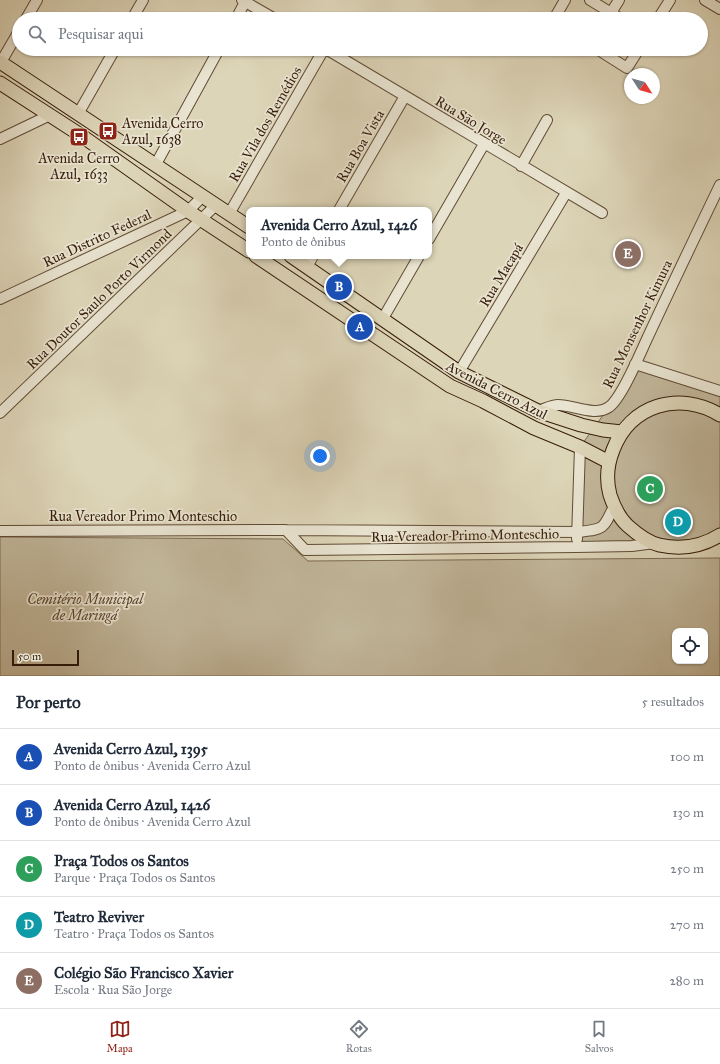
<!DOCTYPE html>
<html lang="pt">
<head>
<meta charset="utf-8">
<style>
	:root { --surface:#fff; --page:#f2f2f3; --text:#1f2937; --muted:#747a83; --line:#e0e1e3; --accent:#8f2418 }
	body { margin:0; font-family:"IM FELL Great Primer",serif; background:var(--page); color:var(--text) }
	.controls { position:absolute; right:12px; bottom:12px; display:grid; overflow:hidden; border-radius:8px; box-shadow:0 1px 3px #0004 }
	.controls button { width:36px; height:36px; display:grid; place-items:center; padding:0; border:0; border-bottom:1px solid var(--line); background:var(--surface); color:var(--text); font:20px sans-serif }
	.compass { position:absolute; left:624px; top:68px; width:36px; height:36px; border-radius:50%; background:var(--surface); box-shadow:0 1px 3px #0004; rotate:126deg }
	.scale { position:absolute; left:12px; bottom:10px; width:67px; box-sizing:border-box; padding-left:4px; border:2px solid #371d09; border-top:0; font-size:11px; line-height:14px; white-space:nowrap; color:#371d09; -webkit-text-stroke:3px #e9e4d1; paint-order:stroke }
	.you { position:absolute; left:320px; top:456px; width:14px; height:14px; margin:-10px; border:3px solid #fff; border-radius:50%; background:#1a73e8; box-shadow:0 0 0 6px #1a73e833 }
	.badge { display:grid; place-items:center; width:26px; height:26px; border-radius:50%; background:var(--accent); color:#fff; font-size:13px; font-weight:700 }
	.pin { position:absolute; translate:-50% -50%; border:2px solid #fff; box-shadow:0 1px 4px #0006 }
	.popup { position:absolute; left:246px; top:207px; width:186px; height:52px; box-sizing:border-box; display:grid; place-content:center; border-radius:8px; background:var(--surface); filter:drop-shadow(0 1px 3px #0005); font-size:13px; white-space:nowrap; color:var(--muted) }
	.popup b { font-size:15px; color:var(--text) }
	.popup::after { content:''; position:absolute; left:50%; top:100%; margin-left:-8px; border:8px solid transparent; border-top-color:var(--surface) }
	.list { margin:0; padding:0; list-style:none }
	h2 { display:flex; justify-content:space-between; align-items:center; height:52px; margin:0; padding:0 16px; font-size:17px }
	h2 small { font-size:13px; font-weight:400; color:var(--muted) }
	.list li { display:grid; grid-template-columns:26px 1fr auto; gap:12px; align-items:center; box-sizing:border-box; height:56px; padding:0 16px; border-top:1px solid var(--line) }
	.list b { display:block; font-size:15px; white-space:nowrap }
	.list p { margin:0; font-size:13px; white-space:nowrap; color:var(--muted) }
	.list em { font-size:13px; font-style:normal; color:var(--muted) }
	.icon { flex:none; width:22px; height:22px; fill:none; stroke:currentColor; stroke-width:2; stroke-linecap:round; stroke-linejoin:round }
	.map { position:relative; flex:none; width:720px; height:676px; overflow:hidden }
	.search { position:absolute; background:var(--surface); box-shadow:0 1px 3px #0004; left:12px; right:12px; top:12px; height:44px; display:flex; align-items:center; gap:10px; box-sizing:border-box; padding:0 14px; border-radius:22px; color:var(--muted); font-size:15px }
	.sheet { height:332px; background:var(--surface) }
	nav { display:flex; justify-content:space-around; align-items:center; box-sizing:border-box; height:56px; border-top:1px solid var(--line); background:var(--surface); font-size:11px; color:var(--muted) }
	nav a { display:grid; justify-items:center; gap:2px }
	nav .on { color:var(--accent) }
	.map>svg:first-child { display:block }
	.green { fill:#c1b69a; stroke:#7c6a52; fill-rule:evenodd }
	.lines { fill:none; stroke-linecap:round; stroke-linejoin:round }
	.minor-casing { stroke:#604b35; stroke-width:12 }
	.major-casing { stroke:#371d09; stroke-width:15 }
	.minor { stroke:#e9e4d1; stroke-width:10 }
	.major { stroke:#ddd5b8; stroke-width:13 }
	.labels { text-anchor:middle; stroke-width:3.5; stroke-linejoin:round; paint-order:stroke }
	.street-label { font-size:14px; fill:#371d09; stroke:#e9e4d1 }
	.poi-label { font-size:14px; fill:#371d09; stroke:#e9e4d1; text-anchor:start }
	.park-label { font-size:14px; font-style:italic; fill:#5a432d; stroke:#e9e4d1 }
</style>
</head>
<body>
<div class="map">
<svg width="720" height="676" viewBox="0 0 720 676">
	<rect width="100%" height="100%" fill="#ddd5b8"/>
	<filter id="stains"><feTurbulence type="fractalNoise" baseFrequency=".005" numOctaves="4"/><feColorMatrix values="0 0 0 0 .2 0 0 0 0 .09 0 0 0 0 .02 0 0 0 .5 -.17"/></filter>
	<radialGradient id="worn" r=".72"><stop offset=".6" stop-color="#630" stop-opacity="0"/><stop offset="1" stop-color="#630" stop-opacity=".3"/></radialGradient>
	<path class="green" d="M635,364L720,391V535L711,541L576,547L580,447L609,407Z
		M0,537L283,539L308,561L720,558V676H0ZM675,631H705V661H675Z"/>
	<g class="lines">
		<g class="minor-casing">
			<path id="minor" d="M242,0L275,19
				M590,0L621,19
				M705,0L720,9
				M26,19L37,0
				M132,19L143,0
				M236,19L246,0
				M554,19L565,0
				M607,19L619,0
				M658,19L670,0
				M326,49L602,213
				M597,49L627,68L639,49
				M1,62L19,31
				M78,114L115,49
				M0,139L50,115
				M156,164L219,49
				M521,166L547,120
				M339,210L405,96
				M229,214L324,49
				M429,239L484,144
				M307,267L313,256
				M0,299L188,211L203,196
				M382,320L419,256
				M635,364L720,391
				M459,372L566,193
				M538,411C545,409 551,405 558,405C574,405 595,417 609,407C621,399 639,356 646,341C670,289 695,237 720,185
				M0,413L216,205
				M286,530L305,550L576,547L632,546L654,543
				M0,531L286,530L578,532C604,529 603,530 614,506
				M577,539L580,447"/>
		</g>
		<g class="major-casing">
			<path id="major" d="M0,62L249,227
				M0,83L82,136L188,211L249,251
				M256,256L450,386L483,401L534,428L580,447L609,462
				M291,256L459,372L538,411L581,425L603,430L622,432
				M720,415C679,390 630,405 613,450C607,465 606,480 610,495C614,507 619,518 628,526C637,534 647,542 659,545C681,550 701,547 720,535"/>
		</g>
		<use href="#minor" class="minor"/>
		<use href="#major" class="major"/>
	</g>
	<defs>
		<g id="bus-square" transform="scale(1)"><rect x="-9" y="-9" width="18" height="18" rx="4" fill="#8f2418" stroke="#e9e4d1"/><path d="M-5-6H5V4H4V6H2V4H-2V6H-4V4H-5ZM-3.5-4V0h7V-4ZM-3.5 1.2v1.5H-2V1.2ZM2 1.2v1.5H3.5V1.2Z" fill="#fff"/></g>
	</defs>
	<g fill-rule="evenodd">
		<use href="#bus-square" x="108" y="131"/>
		<use href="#bus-square" x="79" y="137"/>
	</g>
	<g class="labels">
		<g class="street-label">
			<text transform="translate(471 120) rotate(31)" y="5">Rua São Jorge</text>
			<text transform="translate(265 124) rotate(-60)" y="5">Rua Vila dos Remédios</text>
			<text transform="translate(360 146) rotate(-60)" y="5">Rua Boa Vista</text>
			<text transform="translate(97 238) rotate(-25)" y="5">Rua Distrito Federal</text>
			<text transform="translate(501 275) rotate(-59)" y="5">Rua Macapá</text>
			<text transform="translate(99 299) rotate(-44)" y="5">Rua Doutor Saulo Porto Virmond</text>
			<text transform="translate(637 324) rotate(-64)" y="5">Rua Monsenhor Kimura</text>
			<text transform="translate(497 390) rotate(27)" y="5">Avenida Cerro Azul</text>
			<text x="143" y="521">Rua Vereador Primo Monteschio</text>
			<text transform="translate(465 535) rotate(-1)" y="5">Rua Vereador Primo Monteschio</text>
		</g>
		<g class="poi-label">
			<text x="122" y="128">Avenida Cerro<tspan x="122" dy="16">Azul, 1638</tspan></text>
			<text x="79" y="163" text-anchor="middle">Avenida Cerro<tspan x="79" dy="16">Azul, 1633</tspan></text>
		</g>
		<g class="park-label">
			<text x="85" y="604">Cemitério Municipal<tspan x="85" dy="16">de Maringá</tspan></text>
		</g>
	</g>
	<rect width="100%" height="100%" filter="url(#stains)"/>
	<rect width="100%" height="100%" fill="url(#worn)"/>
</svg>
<div class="controls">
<button><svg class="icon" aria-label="locate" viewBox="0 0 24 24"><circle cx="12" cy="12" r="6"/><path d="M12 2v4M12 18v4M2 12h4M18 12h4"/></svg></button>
</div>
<svg class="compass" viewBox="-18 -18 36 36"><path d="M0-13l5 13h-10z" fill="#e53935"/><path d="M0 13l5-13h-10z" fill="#747a83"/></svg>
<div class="scale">50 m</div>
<div class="you"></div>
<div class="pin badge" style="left:360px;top:327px;background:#1a4fb4">A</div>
<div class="pin badge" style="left:339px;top:287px;background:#1a4fb4">B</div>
<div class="popup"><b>Avenida Cerro Azul, 1426</b>Ponto de ônibus</div>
<div class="pin badge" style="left:650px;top:489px;background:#2e9e5b">C</div>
<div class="pin badge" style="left:678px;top:522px;background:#0f9aa8">D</div>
<div class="pin badge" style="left:628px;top:254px;background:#8d6e63">E</div>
<div class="search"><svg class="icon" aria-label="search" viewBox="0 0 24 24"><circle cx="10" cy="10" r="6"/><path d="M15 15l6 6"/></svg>Pesquisar aqui</div>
</div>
<section class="sheet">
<h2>Por perto<small>5 resultados</small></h2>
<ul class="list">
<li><span class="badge" style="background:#1a4fb4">A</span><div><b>Avenida Cerro Azul, 1395</b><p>Ponto de ônibus · Avenida Cerro Azul</p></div><em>100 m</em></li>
<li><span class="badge" style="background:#1a4fb4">B</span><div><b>Avenida Cerro Azul, 1426</b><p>Ponto de ônibus · Avenida Cerro Azul</p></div><em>130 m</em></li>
<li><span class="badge" style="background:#2e9e5b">C</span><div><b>Praça Todos os Santos</b><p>Parque · Praça Todos os Santos</p></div><em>250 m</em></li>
<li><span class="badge" style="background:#0f9aa8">D</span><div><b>Teatro Reviver</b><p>Teatro · Praça Todos os Santos</p></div><em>270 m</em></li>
<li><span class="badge" style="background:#8d6e63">E</span><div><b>Colégio São Francisco Xavier</b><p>Escola · Rua São Jorge</p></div><em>280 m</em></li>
</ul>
</section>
<nav>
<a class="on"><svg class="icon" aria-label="map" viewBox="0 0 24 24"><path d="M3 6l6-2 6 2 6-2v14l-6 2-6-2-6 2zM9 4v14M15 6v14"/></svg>Mapa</a>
<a><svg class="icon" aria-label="directions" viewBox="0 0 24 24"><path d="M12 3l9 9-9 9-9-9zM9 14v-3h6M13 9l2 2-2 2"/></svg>Rotas</a>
<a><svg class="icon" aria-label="saved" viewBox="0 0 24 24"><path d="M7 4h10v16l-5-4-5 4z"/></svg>Salvos</a>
</nav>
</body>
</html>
